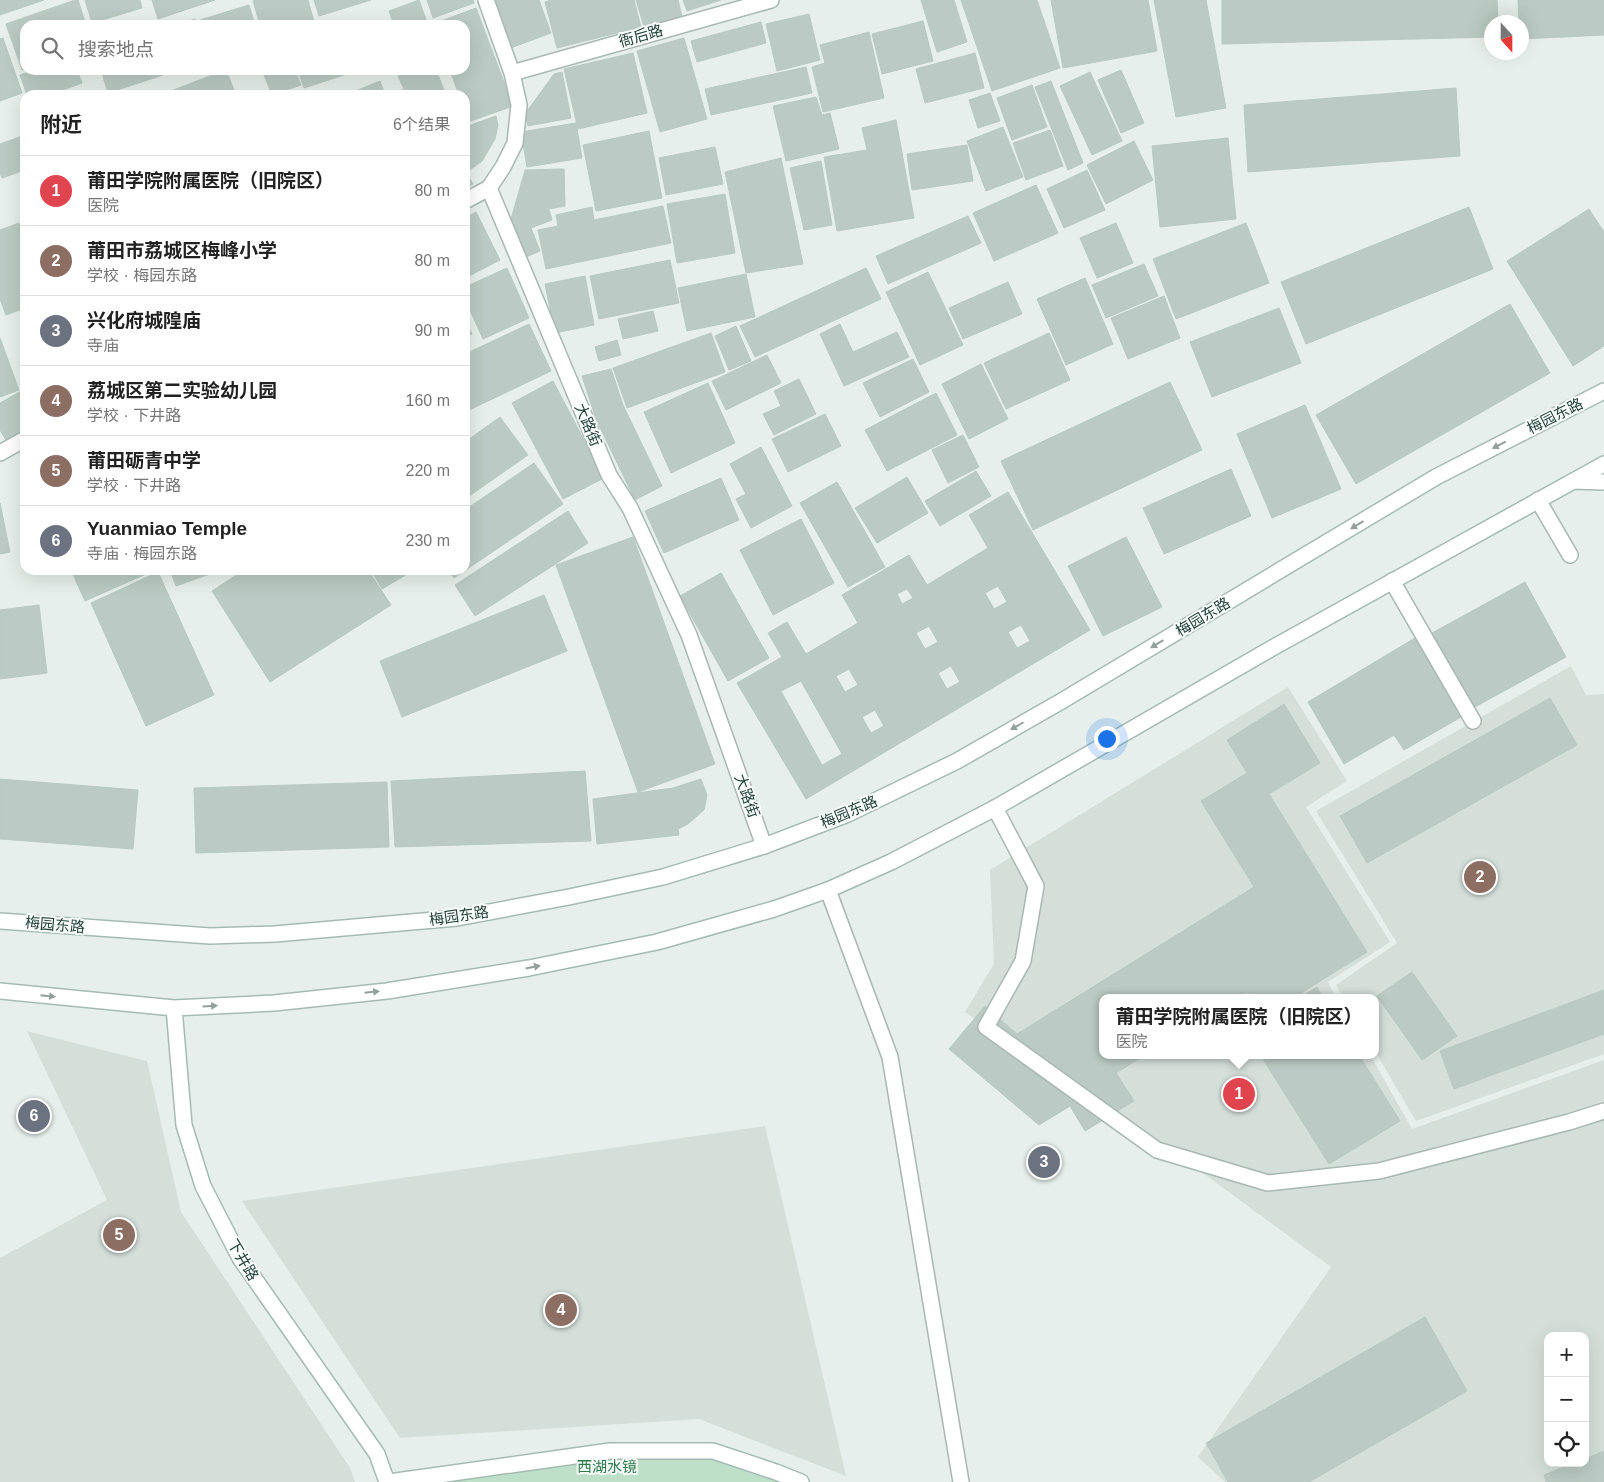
<!DOCTYPE html>
<html lang="zh">
<head>
<meta charset="utf-8">
<style>
	:root { --surface:#fff; --page:#f2f2f2; --text:#222; --muted:#767676; --line:#e0e0e0; --accent:#804e3d }
	body { margin:0; font-family:Helvetica,"Noto Sans SC",sans-serif; background:var(--page); color:var(--text) }
	.controls { position:absolute; right:15px; bottom:15px; display:grid; overflow:hidden; border-radius:10px; box-shadow:0 5px 20px #0002 }
	.controls button { width:45px; height:45px; display:grid; place-items:center; padding:0; border:0; border-bottom:1px solid var(--line); background:var(--surface); color:var(--text); font:25px sans-serif }
	.compass { position:absolute; left:1484px; top:15px; width:45px; height:45px; border-radius:50%; background:var(--surface); box-shadow:0 5px 20px #0002; rotate:159deg }
	.you { position:absolute; left:1106px; top:738px; width:18px; height:18px; margin:-12px; border:4px solid #fff; border-radius:50%; background:#1a73e8; box-shadow:0 0 0 8px #1a73e833 }
	.badge { display:grid; place-items:center; width:32px; height:32px; border-radius:50%; background:var(--accent); color:#fff; font-size:16px; font-weight:700 }
	.pin { position:absolute; translate:-50% -50%; border:2px solid #fff; box-shadow:0 1px 5px #0006 }
	.popup { position:absolute; left:1099px; top:994px; width:280px; height:65px; box-sizing:border-box; display:grid; place-content:center; border-radius:10px; background:var(--surface); filter:drop-shadow(0 1px 4px #0005); font-size:16px; white-space:nowrap; color:var(--muted) }
	.popup b { font-size:19px; color:var(--text) }
	.popup::after { content:''; position:absolute; left:50%; top:100%; margin-left:-10px; border:10px solid transparent; border-top-color:var(--surface) }
	.list { margin:0; padding:0; list-style:none }
	h2 { display:flex; justify-content:space-between; align-items:center; height:65px; margin:0; padding:0 20px; font-size:21px }
	h2 small { font-size:16px; font-weight:400; color:var(--muted) }
	.list li { display:grid; grid-template-columns:32px 1fr auto; gap:15px; align-items:center; box-sizing:border-box; height:70px; padding:0 20px; border-top:1px solid var(--line) }
	.list b { display:block; font-size:19px; white-space:nowrap }
	.list p { margin:0; font-size:16px; white-space:nowrap; color:var(--muted) }
	.list em { font-size:16px; font-style:normal; color:var(--muted) }
	.icon { flex:none; width:28px; height:28px; fill:none; stroke:currentColor; stroke-width:2; stroke-linecap:round; stroke-linejoin:round }
	.map { position:relative; flex:none; width:1604px; height:1482px; overflow:hidden }
	.search { position:absolute; background:var(--surface); box-shadow:0 5px 20px #0002; left:20px; top:20px; width:450px; height:55px; display:flex; align-items:center; gap:12px; box-sizing:border-box; padding:0 18px; border-radius:15px; color:var(--muted); font-size:19px }
	.panel { position:absolute; background:var(--surface); box-shadow:0 5px 20px #0002; left:20px; top:90px; width:450px; height:485px; border-radius:15px }
	.map>svg:first-child { display:block }
	.built { fill:#d4dfda; fill-rule:evenodd }
	.green { fill:#bfe0c8 }
	.building { fill:#bbcac4; stroke:#b8c9c2; fill-rule:evenodd }
	.lines { fill:none; stroke-linecap:round; stroke-linejoin:round }
	.lane-casing { stroke:#a8b8b2; stroke-width:18 }
	.street-casing { stroke:#a8b8b2; stroke-width:18 }
	.secondary-casing { stroke:#a4bbb3; stroke-width:18 }
	.lane { stroke:#fff; stroke-width:15 }
	.street { stroke:#fff; stroke-width:15 }
	.secondary { stroke:#fff; stroke-width:15 }
	.oneway { fill:#92a09c }
	.labels { text-anchor:middle; stroke-width:4; stroke-linejoin:round; paint-order:stroke }
	.street-label { font-size:15px; fill:#24423a; stroke:#f7fbf9 }
	.park-label { font-size:15px; fill:#2d7a4b; stroke:#f7fbf9 }
</style>
</head>
<body>
<div class="map">
<svg width="1604" height="1482" viewBox="0 0 1604 1482">
	<rect width="100%" height="100%" fill="#e6efeb"/>
	<path class="built" d="M1571,666L1586,695L1604,694V1054L1416,1121L1375,1051V998H1344L1336,985L1397,943L1316,811Z
		M1288,687L1347,781L1306,807L1390,942L1328,982L1336,998H1103V1055H1370L1412,1129L1604,1060V1482H1225L1198,1457L1331,1267L1211,1179L965,1012L994,964L990,870ZM1548,1336H1585V1463H1548Z
		M27,1031L147,1061L181,1212L350,1468L355,1482H0V1258L107,1200Z
		M765,1126L846,1476L699,1419L400,1438L242,1201Z"/>
	<path class="green" d="M610,1451H713L801,1482H415Z"/>
	<path class="building" d="M0,0H44L0,15Z
		M75,0H78L86,25H25V69L22,70L6,24Z
		M85,0H140L142,8L92,23Z
		M152,0H215L158,19Z
		M256,0H308L315,25H260L253,1Z
		M314,0H371L319,16Z
		M419,0L428,25H394L389,11Z
		M427,0H473L474,3L433,18Z
		M490,0H539L551,33L508,49Z
		M551,0H634L641,27L557,48L545,2Z
		M636,0H678L682,16L644,27Z
		M683,0H721L687,11Z
		M921,0H954L967,42L937,52Z
		M961,0H1037L1060,68L992,91Z
		M1051,0H1148L1157,51L1063,68Z
		M1154,0H1206L1226,108L1176,117Z
		M1222,0H1497L1498,22H1492V37L1222,44Z
		M1518,0H1604V35L1522,39V22H1519Z
		M249,5L255,25H201L200,20Z
		M476,8L513,106L468,122L465,112V95H459L450,70H465V25L433,24Z
		M809,14L820,60L777,71L766,24Z
		M195,19L197,25H176Z
		M923,21L933,61L882,74L872,34Z
		M761,22L766,43L697,62L691,41Z
		M869,32L884,98L823,112L812,67L825,63L820,45Z
		M3,38L22,93L0,101V39Z
		M684,38L707,119L660,132L637,51Z
		M633,53L647,113L578,129L564,69Z
		M975,53L984,88L925,103L916,69Z
		M806,67L812,93L711,115L705,89Z
		M35,70H77L82,83L49,95H27L20,75Z
		M101,70H162L163,75L108,93Z
		M226,70L236,95H161L225,70Z
		M262,70H295L301,85L272,95Z
		M298,70H355L356,71L304,88Z
		M414,70H436L446,95H391L404,89L398,76Z
		M1121,70L1144,123L1121,133L1098,80Z
		M562,72L571,118L528,126L525,114L554,74Z
		M1090,72L1122,141L1092,155L1060,86Z
		M380,81L385,95H346Z
		M1051,81L1083,163L1068,170L1035,87Z
		M1032,85L1047,127L1012,140L997,98Z
		M1456,88L1460,156L1248,172L1244,105Z
		M990,93L1000,121L978,128L969,100Z
		M816,97L822,115L830,113L839,149L786,161L773,106Z
		M496,116L498,125L495,139L482,161L467,172L465,166V127Z
		M896,120L914,218L837,231L824,157L867,150L862,128Z
		M576,123L582,158L527,167L521,132Z
		M1003,127L1023,177L986,191L967,141Z
		M1050,130L1063,166L1026,180L1013,143Z
		M649,131L662,198L596,211L583,145Z
		M25,135V170L2,178L0,173V144Z
		M1228,138L1236,219L1160,227L1152,146Z
		M1134,141L1153,180L1106,204L1087,165Z
		M967,145L973,181L912,190L907,154Z
		M715,147L723,184L666,195L659,158Z
		M781,158L803,264L746,273L725,172Z
		M821,161L832,225L804,230L790,168Z
		M564,169L565,206L549,209L552,220L531,228L540,251L526,257L510,223L525,170Z
		M465,170L473,184L465,189Z
		M1087,170L1105,210L1064,228L1047,189Z
		M1036,185L1058,233L994,261L973,213Z
		M725,194L735,253L677,263L667,204Z
		M663,206L671,243L546,269L538,230L558,226L556,215L592,207L594,220Z
		M1469,207L1493,269L1306,344L1281,282Z
		M1589,209L1604,232V346L1573,366L1507,261Z
		M476,212L500,260L465,278V218Z
		M968,216L981,243L888,284L876,256Z
		M19,223L25,238V258L23,259L25,265V308L6,315L0,299V230Z
		M1116,223L1133,263L1097,278L1080,238Z
		M1246,223L1269,283L1176,319L1153,259Z
		M670,260L679,303L599,319L590,276Z
		M1144,264L1158,296L1106,318L1092,285Z
		M507,268L529,318L483,339L465,299V287Z
		M866,268L881,299L755,357L740,326Z
		M928,272L963,345L920,365L886,292Z
		M746,274L755,317L687,331L678,288Z
		M585,276L594,325L555,333L545,284Z
		M1085,278L1113,344L1066,365L1037,299Z
		M1008,282L1022,314L963,339L949,308Z
		M1164,296L1180,338L1128,359L1111,318Z
		M1510,304L1550,373L1356,484L1316,415Z
		M1279,308L1301,363L1212,397L1190,342Z
		M653,311L658,331L623,339L618,319Z
		M465,319L472,334L465,337Z
		M529,324L551,371L465,412V354Z
		M840,324L853,352L897,332L909,357L844,386L820,334Z
		M736,326L751,361L729,370L715,336Z
		M711,333L725,372L627,408L613,368Z
		M1049,333L1070,380L1006,409L984,363Z
		M0,338L19,390L0,397Z
		M617,340L621,355L599,361L595,347Z
		M767,355L781,383L726,410L712,381Z
		M913,359L929,392L880,417L863,383Z
		M981,364L1008,419L969,439L942,384Z
		M611,369L623,405L662,486L635,500L596,419L582,376Z
		M799,379L816,414L774,435L763,414L781,406L774,391Z
		M553,381L604,478L563,499L512,403Z
		M1170,382L1202,450L1033,530L1001,461Z
		M708,383L735,443L671,473L644,412Z
		M25,389V431L7,442L0,430V403Z
		M936,393L957,435L887,471L865,430Z
		M1305,405L1341,489L1272,518L1237,434Z
		M825,414L841,446L788,472L772,439Z
		M500,417L528,455L465,499V442Z
		M963,435L979,467L948,483L932,450Z
		M761,447L792,506L751,528L736,499L746,494L730,464Z
		M534,463L563,504L454,578L448,570H465V510Z
		M1231,469L1251,516L1164,554L1143,508Z
		M976,471L991,496L940,526L925,501Z
		M907,477L928,513L877,543L855,508Z
		M721,478L739,520L664,553L645,511Z
		M837,482L885,567L848,587L800,503Z
		M1008,492L1090,630L806,799L737,683L782,657L768,633L787,622L806,654L858,623L842,595L909,555L927,585L988,548L969,515ZM998,586L1007,602L994,609L985,593ZM907,589L913,598L902,604L897,594ZM1021,625L1030,641L1017,648L1008,632ZM929,626L938,642L925,649L916,633ZM951,666L960,682L947,689L938,673ZM849,669L858,685L845,692L836,676ZM801,681L842,754L822,765L781,691ZM875,710L884,726L871,733L862,717Z
		M0,503L10,552L0,554Z
		M568,511L588,543L475,616L455,585Z
		M801,519L834,583L773,615L740,550Z
		M633,537L715,764L638,792L556,565Z
		M1126,537L1162,607L1103,636L1068,566Z
		M71,570H155L85,601Z
		M170,570H221L176,586Z
		M244,570H368L391,605L270,682L212,591Z
		M371,570H414L382,589Z
		M158,572L214,695L146,726L91,603Z
		M721,573L769,658L728,681L680,596Z
		M1525,582L1566,657L1473,708L1432,633Z
		M544,595L567,651L402,717L380,661Z
		M39,605L47,673L0,679V610Z
		M1415,638L1461,717L1404,750L1394,735L1344,764L1308,702Z
		M1550,698L1577,745L1367,863L1340,816Z
		M1284,704L1320,763L1269,794L1367,952L1293,998H1252L1248,992L1238,998H1103V1055H1145L1116,1073L1134,1101L1085,1131L1070,1106L1039,1125L949,1049L985,1006L1017,1034L1254,887L1201,801L1247,773L1227,740Z
		M585,771L591,841L395,847L391,781Z
		M0,779L138,790L133,849L0,839Z
		M701,779L707,795L704,810L688,824L678,829L679,835L597,844L593,799L673,788Z
		M387,782L389,847L196,853L194,788Z
		M1412,972L1457,1036L1422,1060L1377,996Z
		M1317,987L1323,998H1300Z
		M1604,990V1034L1454,1089L1440,1051Z
		M1359,1055L1400,1121L1329,1164L1261,1056Z
		M1425,1317L1467,1391L1309,1482H1228L1206,1443Z
		M1604,1451V1482H1546L1544,1475L1574,1463H1585V1459Z"/>
	<g class="lines">
		<g class="lane-casing">
			<path id="lane" d="M1538,500L1570,555
				M1392,581L1473,721
				M995,808L1036,886L1023,961L986,1027L1157,1150L1268,1183L1379,1171L1569,1122L1604,1111"/>
		</g>
		<g class="street-casing">
			<path id="street" d="M486,0L512,73L519,105L515,143L503,167L489,188L609,475L630,508L689,635L764,846
				M512,73L771,0
				M465,201L489,188
				M0,453L25,439
				M828,890L890,1057L961,1482"/>
		</g>
		<g class="secondary-casing">
			<path id="secondary" d="M1573,481L1604,482
				M0,921L210,936L275,934L457,918L569,897L663,877L764,846L848,814L957,761L1060,702L1436,477L1604,391
				M0,991L174,1008L274,1003L387,991L529,968L657,942L774,909L828,890L891,862L995,808L1274,647L1604,464
				M174,1008L184,1125L203,1186L240,1258L377,1454L387,1482
				M389,1482L610,1451H713L776,1472L801,1482"/>
		</g>
		<use href="#lane" class="lane"/>
		<use href="#street" class="street"/>
		<use href="#secondary" class="secondary"/>
	</g>
	<defs><path id="oneway-solid" d="M-6-.8H1V-3.2L6.5 0L1 3.2V.8H-6Z" transform="scale(1.25)"/></defs>
	<g class="oneway">
		<use href="#oneway-solid" transform="translate(1499 445) rotate(153)"/>
		<use href="#oneway-solid" transform="translate(1357 525) rotate(149)"/>
		<use href="#oneway-solid" transform="translate(1157 644) rotate(149)"/>
		<use href="#oneway-solid" transform="translate(1017 726) rotate(150)"/>
		<use href="#oneway-solid" transform="translate(533 967) rotate(-11)"/>
		<use href="#oneway-solid" transform="translate(372 992) rotate(-6)"/>
		<use href="#oneway-solid" transform="translate(48 996) rotate(6)"/>
		<use href="#oneway-solid" transform="translate(210 1006) rotate(-3)"/>
	</g>
	<g class="labels">
		<g class="street-label">
			<text transform="translate(641 36) rotate(-16)" y="5">衙后路</text>
			<text transform="translate(1555 416) rotate(-27)" y="5">梅园东路</text>
			<text transform="translate(588 425) rotate(67)" y="5">大路街</text>
			<text transform="translate(1203 617) rotate(-31)" y="5">梅园东路</text>
			<text transform="translate(747 796) rotate(70)" y="5">大路街</text>
			<text transform="translate(849 812) rotate(-23)" y="5">梅园东路</text>
			<text transform="translate(459 916) rotate(-8)" y="5">梅园东路</text>
			<text transform="translate(55 925) rotate(5)" y="5">梅园东路</text>
			<text transform="translate(243 1260) rotate(59)" y="5">下井路</text>
		</g>
		<g class="park-label">
			<text x="607" y="1472">西湖水镜</text>
		</g>
	</g>
</svg>
<div class="controls">
<button>+</button>
<button>−</button>
<button><svg class="icon" aria-label="locate" viewBox="0 0 24 24"><circle cx="12" cy="12" r="6"/><path d="M12 2v4M12 18v4M2 12h4M18 12h4"/></svg></button>
</div>
<svg class="compass" viewBox="-18 -18 36 36"><path d="M0-13l5 13h-10z" fill="#e53935"/><path d="M0 13l5-13h-10z" fill="#767676"/></svg>
<div class="you"></div>
<div class="pin badge" style="left:1239px;top:1094px;background:#e0444e">1</div>
<div class="popup"><b>莆田学院附属医院（旧院区）</b>医院</div>
<div class="pin badge" style="left:1480px;top:877px;background:#8d6e63">2</div>
<div class="pin badge" style="left:1044px;top:1162px;background:#6b7280">3</div>
<div class="pin badge" style="left:561px;top:1310px;background:#8d6e63">4</div>
<div class="pin badge" style="left:119px;top:1235px;background:#8d6e63">5</div>
<div class="pin badge" style="left:34px;top:1116px;background:#6b7280">6</div>
<div class="search"><svg class="icon" aria-label="search" viewBox="0 0 24 24"><circle cx="10" cy="10" r="6"/><path d="M15 15l6 6"/></svg>搜索地点</div>
<section class="panel">
<h2>附近<small>6个结果</small></h2>
<ul class="list">
<li><span class="badge" style="background:#e0444e">1</span><div><b>莆田学院附属医院（旧院区）</b><p>医院</p></div><em>80 m</em></li>
<li><span class="badge" style="background:#8d6e63">2</span><div><b>莆田市荔城区梅峰小学</b><p>学校 · 梅园东路</p></div><em>80 m</em></li>
<li><span class="badge" style="background:#6b7280">3</span><div><b>兴化府城隍庙</b><p>寺庙</p></div><em>90 m</em></li>
<li><span class="badge" style="background:#8d6e63">4</span><div><b>荔城区第二实验幼儿园</b><p>学校 · 下井路</p></div><em>160 m</em></li>
<li><span class="badge" style="background:#8d6e63">5</span><div><b>莆田砺青中学</b><p>学校 · 下井路</p></div><em>220 m</em></li>
<li><span class="badge" style="background:#6b7280">6</span><div><b>Yuanmiao Temple</b><p>寺庙 · 梅园东路</p></div><em>230 m</em></li>
</ul>
</section>
</div>
</body>
</html>
